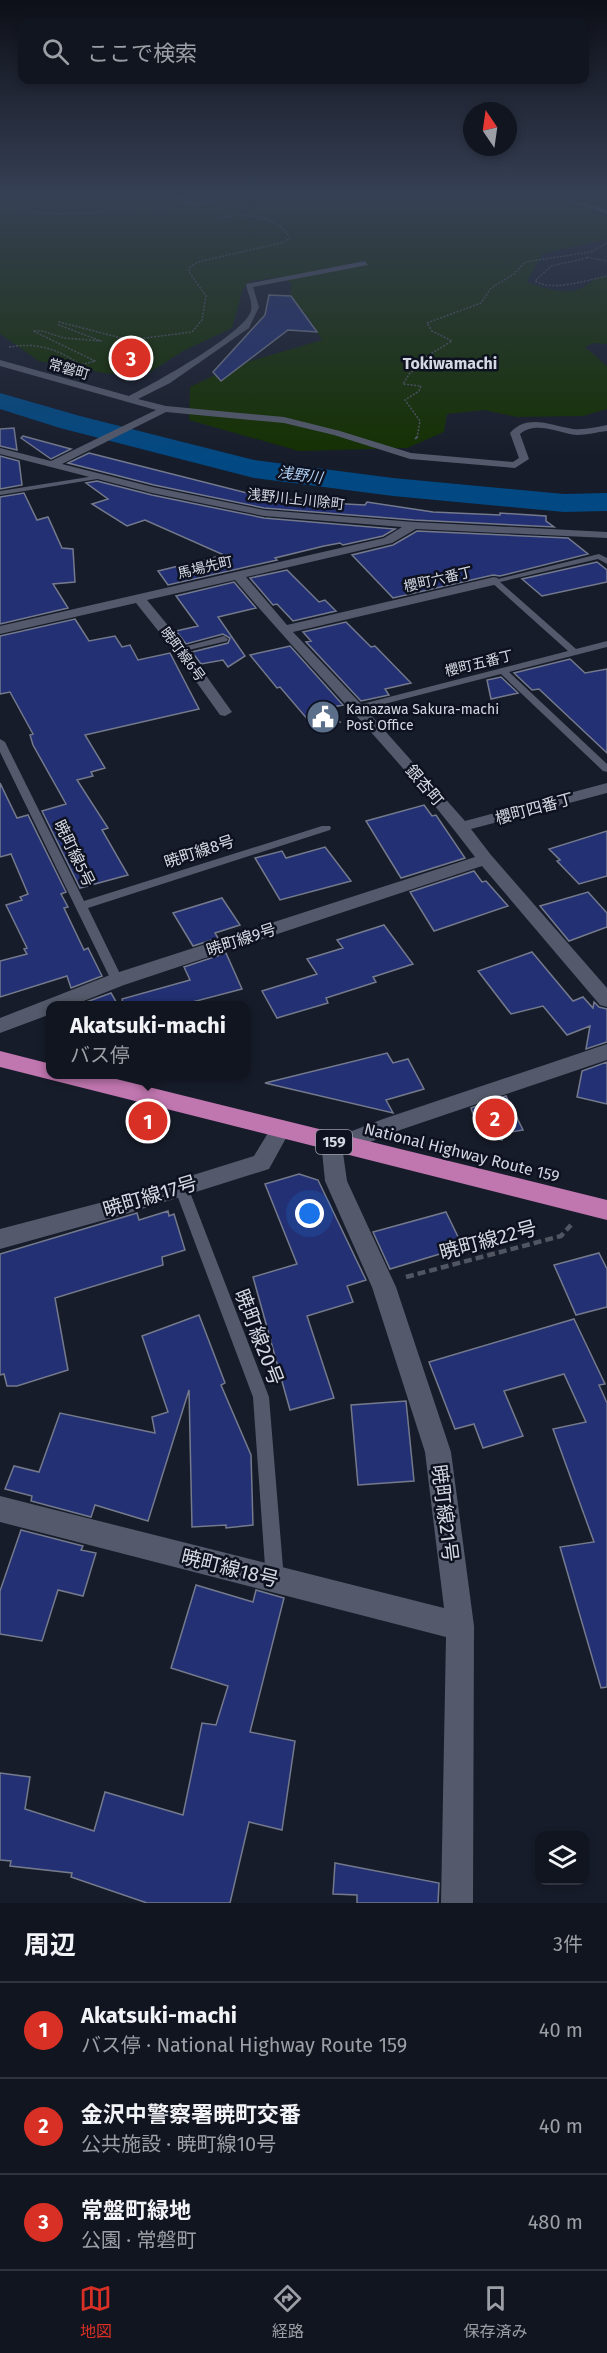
<!DOCTYPE html>
<html lang="ja">
<head>
<meta charset="utf-8">
<style>
	:root { --surface:#111520; --page:#1e222d; --text:#f1f3f6; --muted:#9c9fa5; --line:#30343e; --accent:#d93025 }
	body { margin:0; font-family:"Fira Sans","Noto Sans JP",sans-serif; background:var(--page); color:var(--text) }
	.controls { position:absolute; right:18px; bottom:18px; display:grid; overflow:hidden; border-radius:12px; box-shadow:0 3px 9px #0003 }
	.controls button { width:54px; height:54px; display:grid; place-items:center; padding:0; border:0; border-bottom:2px solid var(--line); background:var(--surface); color:var(--text); font:30px sans-serif }
	.compass { position:absolute; left:463px; top:102px; width:54px; height:54px; border-radius:50%; background:var(--surface); box-shadow:0 3px 9px #0003; rotate:347deg }
	.you { position:absolute; left:310px; top:1214px; width:21px; height:21px; margin:-15px; border:4px solid #fff; border-radius:50%; background:#1a73e8; box-shadow:0 0 0 9px #1a73e833 }
	.badge { display:grid; place-items:center; width:39px; height:39px; border-radius:50%; background:var(--accent); color:#fff; font-size:20px; font-weight:700 }
	.pin { position:absolute; translate:-50% -50%; border:3px solid #fff; box-shadow:0 2px 6px #0006 }
	.popup { position:absolute; left:46px; top:1001px; width:204px; height:78px; box-sizing:border-box; display:grid; place-content:center; border-radius:12px; background:var(--surface); filter:drop-shadow(0 2px 4px #0005); font-size:20px; white-space:nowrap; color:var(--muted) }
	.popup b { font-size:22px; color:var(--text) }
	.popup::after { content:''; position:absolute; left:50%; top:100%; margin-left:-12px; border:12px solid transparent; border-top-color:var(--surface) }
	.list { margin:0; padding:0; list-style:none }
	h2 { display:flex; justify-content:space-between; align-items:center; height:78px; margin:0; padding:0 24px; font-size:26px }
	h2 small { font-size:20px; font-weight:400; color:var(--muted) }
	.list li { display:grid; grid-template-columns:39px 1fr auto; gap:18px; align-items:center; box-sizing:border-box; height:96px; padding:0 24px; border-top:2px solid var(--line) }
	.list b { display:block; font-size:22px; white-space:nowrap }
	.list p { margin:0; font-size:20px; white-space:nowrap; color:var(--muted) }
	.list em { font-size:20px; font-style:normal; color:var(--muted) }
	.icon { flex:none; width:33px; height:33px; fill:none; stroke:currentColor; stroke-width:2; stroke-linecap:round; stroke-linejoin:round }
	.map { position:relative; flex:none; width:607px; height:1903px; overflow:hidden }
	.search { position:absolute; background:var(--surface); box-shadow:0 3px 9px #0003; left:18px; right:18px; top:18px; height:66px; display:flex; align-items:center; gap:15px; box-sizing:border-box; padding:0 21px; border-radius:12px; color:var(--muted); font-size:22px }
	.sheet { height:366px; background:var(--surface) }
	nav { display:flex; justify-content:space-around; align-items:center; box-sizing:border-box; height:84px; border-top:2px solid var(--line); background:var(--surface); font-size:16px; color:var(--muted) }
	nav a { display:grid; justify-items:center; gap:3px }
	nav .on { color:var(--accent) }
	.map>svg:first-child { display:block }
	.green { fill:#143000 }
	.lines { fill:none; stroke-linecap:round; stroke-linejoin:round }
	.river { fill:#024983; fill-rule:evenodd }
	.building { fill:#233174; stroke:#747a8c; stroke-width:1.5 }
	.path-far2 { stroke:#505561; stroke-width:1.5; stroke-dasharray:2 1.5; stroke-linecap:butt }
	.path-far1 { stroke:#505561; stroke-width:2; stroke-dasharray:4 1.5; stroke-linecap:butt }
	.path { stroke:#505561; stroke-width:4.5; stroke-dasharray:8 4; stroke-linecap:butt }
	.lane { fill:#545a6b; fill-rule:evenodd }
	.street { fill:#545a6b; fill-rule:evenodd }
	.secondary { fill:#545a6b; fill-rule:evenodd }
	.highway { fill:#c076af; fill-rule:evenodd }
	.labels { text-anchor:middle; stroke-width:5; stroke-linejoin:round; paint-order:stroke }
	.far-street-label { font-size:14px; fill:#d4d8e2; stroke:#0e1220 }
	.far-poi-label { font-size:14px; fill:#d4d8e2; stroke:#0e1220; text-anchor:start }
	.far-water-label { font-size:15px; font-style:italic; fill:#afcef0; stroke:#0e1220 }
	.shield { fill:#0e1220; stroke:#999da8; stroke-width:1.5 }
	.shield-label { font-size:15px; font-weight:bold; fill:#d4d8e2 }
	.far-quarter-label { font-size:16px; font-weight:bold; fill:#d4d8e2; stroke:#0e1220 }
	.street-label { font-size:16px; fill:#d4d8e2; stroke:#0e1220 }
	.near-street-label { font-size:20px; fill:#d4d8e2; stroke:#0e1220 }
</style>
</head>
<body>
<div class="map">
<svg width="607" height="1903" viewBox="0 0 607 1903">
	<rect width="100%" height="100%" fill="#171c2a"/>
	<path class="green" d="M0,196H607V209L591,210L607,217V239L542,254L527,282C541,288 568,296 582,288C592,283 595,275 607,276V344L594,343L585,347L607,366V409L583,416L517,417L484,410L447,414L444,432L407,448L299,451L189,420L190,387L234,366L322,340L309,318L291,297V283L279,277L250,281L243,289L232,328L183,351L150,372L110,374L39,361L0,334Z"/>
	<g class="lines">
		<path class="river" d="M0,393L80,416L254,460L393,478L564,494L607,493V511L564,512L393,496L254,478L60,428L0,409Z"/>
	</g>
	<path class="building" d="M269,295L291,296L317,332L288,330L221,381L213,372L265,315Z
		M14,428L17,450L0,446V429Z
		M23,436L71,449L51,459L21,438Z
		M89,453L259,496L308,502L365,505L367,502L433,512L500,515V513L546,516V521L554,527L414,520L264,508L154,485L68,463Z
		M0,456L19,461L22,485L0,489Z
		M97,481L152,495L264,518L395,529L383,536L343,545L340,543L324,546L275,558L277,560L168,585L158,571L224,555L145,520L127,526L92,504L108,499L86,483Z
		M24,493L37,520L48,517L62,548L73,549L75,582L53,584L68,608L0,624V497Z
		M417,531L568,538L588,554L500,576L493,575L393,598L352,555L393,545Z
		M597,562L607,570V582L542,596L522,579Z
		M287,570L319,602L325,600L336,611L293,621L277,604L273,605L250,578Z
		M234,582L256,608L218,617L245,656L228,667L223,660L201,664L192,652L228,643L230,638L223,634L186,644L176,631L198,626L176,596Z
		M75,619L89,641L115,636L122,647L130,645L138,660L170,653L199,709L85,735L105,768L91,772L93,776L77,780L108,828L102,830L128,875L80,888L42,811L66,804L33,745L30,735L33,734L10,692L0,694V636Z
		M346,622L371,647L375,646L411,683L385,689L389,695L361,701L306,642L311,641L303,632Z
		M290,646L343,705L333,707L338,712L333,714L340,722L315,728L280,687L277,688L250,655Z
		M570,659L585,673L607,669V753L539,689L532,690L514,673Z
		M501,677L518,693L491,699L487,680Z
		M0,783L17,818L28,815L66,892L61,894L68,907L64,908L84,950L88,948L102,976L71,988L67,976L0,997V961L27,954L24,949L27,948L6,905L22,900L20,897L28,894L11,854L0,857Z
		M424,805L432,816L436,815L465,858L401,878L366,821Z
		M607,831V876L579,884L557,861L560,860L549,849Z
		M325,847L351,881L280,900L255,858L282,851L286,858Z
		M474,871L482,882L486,881L508,906L434,931L410,892Z
		M588,892L607,913V927L569,941L540,906Z
		M222,898L240,925L215,933L218,938L193,946L173,913Z
		M384,925L413,964L373,977L376,982L326,998L328,1003L277,1018L262,991L317,974L307,959L343,948L337,940Z
		M532,952L573,1001L583,997L593,1008L594,1002L599,1007L607,1009V1042L586,1049L590,1026L567,1035L543,1006L511,1014L478,971Z
		M226,953L242,989L181,1005H123L122,999L190,980L184,967Z
		M111,993L118,1005H78Z
		M387,1053L393,1063L408,1059L424,1089L386,1100L393,1113L265,1083Z
		M607,1062V1104L577,1097L582,1071Z
		M506,1096L523,1130L505,1133L502,1140L480,1134L471,1108Z
		M299,1174L318,1180L366,1280L347,1286L353,1302L307,1316L334,1398L290,1410L253,1277L297,1264L265,1184Z
		M168,1211L169,1216L174,1214L185,1250L162,1257L163,1265L55,1298L68,1370L17,1386H7L4,1374L0,1375V1254L137,1213L139,1220Z
		M446,1212L463,1247L390,1269L373,1232Z
		M599,1253L607,1269V1307L576,1315L554,1265Z
		M199,1315L225,1383L221,1385L251,1455L253,1525L226,1528V1525L192,1527L189,1390L148,1521L95,1505L91,1517L31,1501L32,1496L5,1489L14,1466L39,1472L60,1413L155,1433L152,1417L168,1412L142,1336Z
		M574,1319L605,1384L599,1385L607,1403V1687L601,1688L560,1547L594,1542L553,1429L586,1422L564,1374L504,1391L523,1436L483,1448L474,1424L455,1429L429,1362Z
		M406,1401L414,1481L358,1485L351,1405Z
		M21,1530L83,1546L81,1550L96,1553L83,1596L58,1590L42,1641L0,1634V1591Z
		M196,1585L253,1602L256,1590L284,1598L250,1732L295,1741L282,1830L249,1822L230,1903H147L71,1877L72,1873L10,1866L11,1861L0,1860V1773L30,1777L25,1809L94,1831L105,1792L183,1815L202,1723L216,1725L228,1686L171,1668Z
		M335,1863L439,1883L438,1903H357V1895L333,1894Z"/>
	<g class="lines">
		<path class="path-far2" d="M159,198L154,203L158,209L171,214
			M231,199L254,196
			M0,202H14L21,210C70,220 116,209 165,204
			M587,257L607,261
			M587,258L551,266L535,281C552,292 587,280 607,276
			M9,347C37,342 58,349 81,365L95,361L33,331H42L64,338L101,341L59,325V322L129,340L192,332L202,320L206,296L189,272L190,267L198,262L284,242L290,238C274,212 245,214 217,218
			M417,438L420,421L405,400L419,391L421,386L403,384L410,373L421,367L419,361L452,341L432,331L427,323L481,303L491,288L514,274L525,262L591,252L607,243"/>
		<path class="path-far1" d="M415,439L418,436"/>
		<path class="path" d="M406,1277L561,1236L571,1225"/>
		<path class="lane" d="M101,475L105,477L103,478L0,495V491Z
			M599,554L607,558V564L598,559L500,582L576,649L607,641V647L509,672L607,764V772L603,771L501,674L357,711L352,708L354,706L568,651L490,581Z
			M224,636L228,639L227,641L180,652L176,649Z
			M0,739L5,742L84,901L322,826H330L331,828L330,830L88,908L123,980L117,984L111,980L0,752Z
			M181,1181L186,1183L188,1187L269,1397L284,1580L282,1587L275,1589L268,1587L266,1580L253,1397L174,1187L176,1183Z"/>
		<path class="street" d="M365,261L368,265L253,287L259,307L249,328L170,383L138,399L166,406L284,417L340,431L411,453L513,462L519,458L510,433C528,413 551,426 573,429C585,430 596,427 607,425V431C597,432 587,435 577,435C559,434 537,420 520,434L529,459L515,468L410,459L334,435L284,423L166,412L62,464L153,487L264,510L414,522L607,532V538L416,529L392,543L246,577L287,625L494,577L498,578V584L293,632L362,705L465,821L607,783V793L471,829L491,855L607,988V1007L600,1005L482,866L124,985L71,1006H51V1014L0,1033V1018L110,975L475,857C402,759 313,673 235,580L147,600L185,646L232,712L225,716L220,715L175,652L136,603L0,634V626L384,538L402,527L264,516L152,493L0,454V448L51,461L156,410L0,366V360L129,396C153,384 244,334 251,311C253,301 247,293 246,284Z
			M607,1044V1060L397,1131L343,1153L347,1181L396,1287L451,1452L474,1626L473,1903H441L446,1637L0,1522V1496L444,1608L425,1452L372,1287L325,1181L321,1141L324,1135L331,1132L339,1136L383,1119Z
			M281,1121L288,1123L291,1129L269,1169L126,1214L0,1249V1229L126,1196L254,1156L274,1123Z"/>
		<path class="secondary" d="M173,196H180L193,202L210,201L212,196H218L215,203C200,207 184,208 173,196Z
			M551,196H561L607,210V214Z"/>
		<path class="highway" d="M0,1051L51,1064V1074H96L607,1200V1220L0,1067Z"/>
	</g>
	<linearGradient id="sky" x2="0" y2="1"><stop stop-color="#0d0f17"/><stop offset="0.42" stop-color="#364055"/><stop offset="1" stop-color="#364055" stop-opacity="0"/></linearGradient>
	<rect width="607" height="462" fill="url(#sky)"/>
	<defs>
		<g id="civic-disc" transform="scale(1.725)"><circle r="9.5" fill="#5c6f8a" stroke="#0e1220"/><path d="M-.6-6.5H3V-4.5H.6V-3L4-1V1h2V6H-6V1h2V-1L-.6-3ZM-1.2 2.5V6h2.4V2.5Z" fill="#fff"/></g>
	</defs>
	<g fill-rule="evenodd">
		<use href="#civic-disc" x="323" y="717"/>
	</g>
	<g class="labels">
		<g class="far-street-label">
			<text transform="translate(69 369) rotate(16)" y="5">常磐町</text>
			<text transform="translate(296 499) rotate(6)" y="5">浅野川上川除町</text>
			<text transform="translate(205 567) rotate(-13)" y="5">馬場先町</text>
			<text transform="translate(438 579) rotate(-13)" y="5">櫻町六番丁</text>
			<text transform="translate(183 654) rotate(53)" y="5">暁町線6号</text>
			<text transform="translate(479 663) rotate(-14)" y="5">櫻町五番丁</text>
		</g>
		<g class="far-poi-label">
			<text x="346" y="714">Kanazawa Sakura-machi<tspan x="346" dy="16">Post Office</tspan></text>
		</g>
		<g class="far-water-label">
			<text transform="translate(300 475) rotate(8)" y="5">浅野川</text>
		</g>
		<rect class="shield" x="316" y="1130" width="36" height="24" rx="4.5"/>
		<g class="shield-label">
			<text x="334" y="1147">159</text>
		</g>
		<g class="far-quarter-label">
			<text x="450" y="369">Tokiwamachi</text>
		</g>
		<g class="street-label">
			<text transform="translate(425 785) rotate(49)" y="6">銀杏町</text>
			<text transform="translate(534 808) rotate(-15)" y="6">櫻町四番丁</text>
			<text transform="translate(199 851) rotate(-18)" y="6">暁町線8号</text>
			<text transform="translate(75 853) rotate(64)" y="6">暁町線5号</text>
			<text transform="translate(241 939) rotate(-18)" y="6">暁町線9号</text>
			<text transform="translate(462 1152) rotate(14)" y="6">National Highway Route 159</text>
		</g>
		<g class="near-street-label">
			<text transform="translate(150 1196) rotate(-17)" y="7">暁町線17号</text>
			<text transform="translate(488 1240) rotate(-15)" y="7">暁町線22号</text>
			<text transform="translate(259 1337) rotate(69)" y="7">暁町線20号</text>
			<text transform="translate(445 1513) rotate(83)" y="7">暁町線21号</text>
			<text transform="translate(230 1568) rotate(14)" y="7">暁町線18号</text>
		</g>
	</g>
</svg>
<div class="controls">
<button><svg class="icon" aria-label="layers" viewBox="0 0 24 24"><path d="M12 4l9 5-9 5-9-5zM3 14l9 5 9-5"/></svg></button>
</div>
<svg class="compass" viewBox="-18 -18 36 36"><path d="M0-13l5 13h-10z" fill="#e53935"/><path d="M0 13l5-13h-10z" fill="#9c9fa5"/></svg>
<div class="you"></div>
<div class="pin badge" style="left:148px;top:1121px">1</div>
<div class="popup"><b>Akatsuki-machi</b>バス停</div>
<div class="pin badge" style="left:495px;top:1118px">2</div>
<div class="pin badge" style="left:131px;top:358px">3</div>
<div class="search"><svg class="icon" aria-label="search" viewBox="0 0 24 24"><circle cx="10" cy="10" r="6"/><path d="M15 15l6 6"/></svg>ここで検索</div>
</div>
<section class="sheet">
<h2>周辺<small>3件</small></h2>
<ul class="list">
<li><span class="badge">1</span><div><b>Akatsuki-machi</b><p>バス停 · National Highway Route 159</p></div><em>40 m</em></li>
<li><span class="badge">2</span><div><b>金沢中警察署暁町交番</b><p>公共施設 · 暁町線10号</p></div><em>40 m</em></li>
<li><span class="badge">3</span><div><b>常盤町緑地</b><p>公園 · 常磐町</p></div><em>480 m</em></li>
</ul>
</section>
<nav>
<a class="on"><svg class="icon" aria-label="map" viewBox="0 0 24 24"><path d="M3 6l6-2 6 2 6-2v14l-6 2-6-2-6 2zM9 4v14M15 6v14"/></svg>地図</a>
<a><svg class="icon" aria-label="directions" viewBox="0 0 24 24"><path d="M12 3l9 9-9 9-9-9zM9 14v-3h6M13 9l2 2-2 2"/></svg>経路</a>
<a><svg class="icon" aria-label="saved" viewBox="0 0 24 24"><path d="M7 4h10v16l-5-4-5 4z"/></svg>保存済み</a>
</nav>
</body>
</html>
